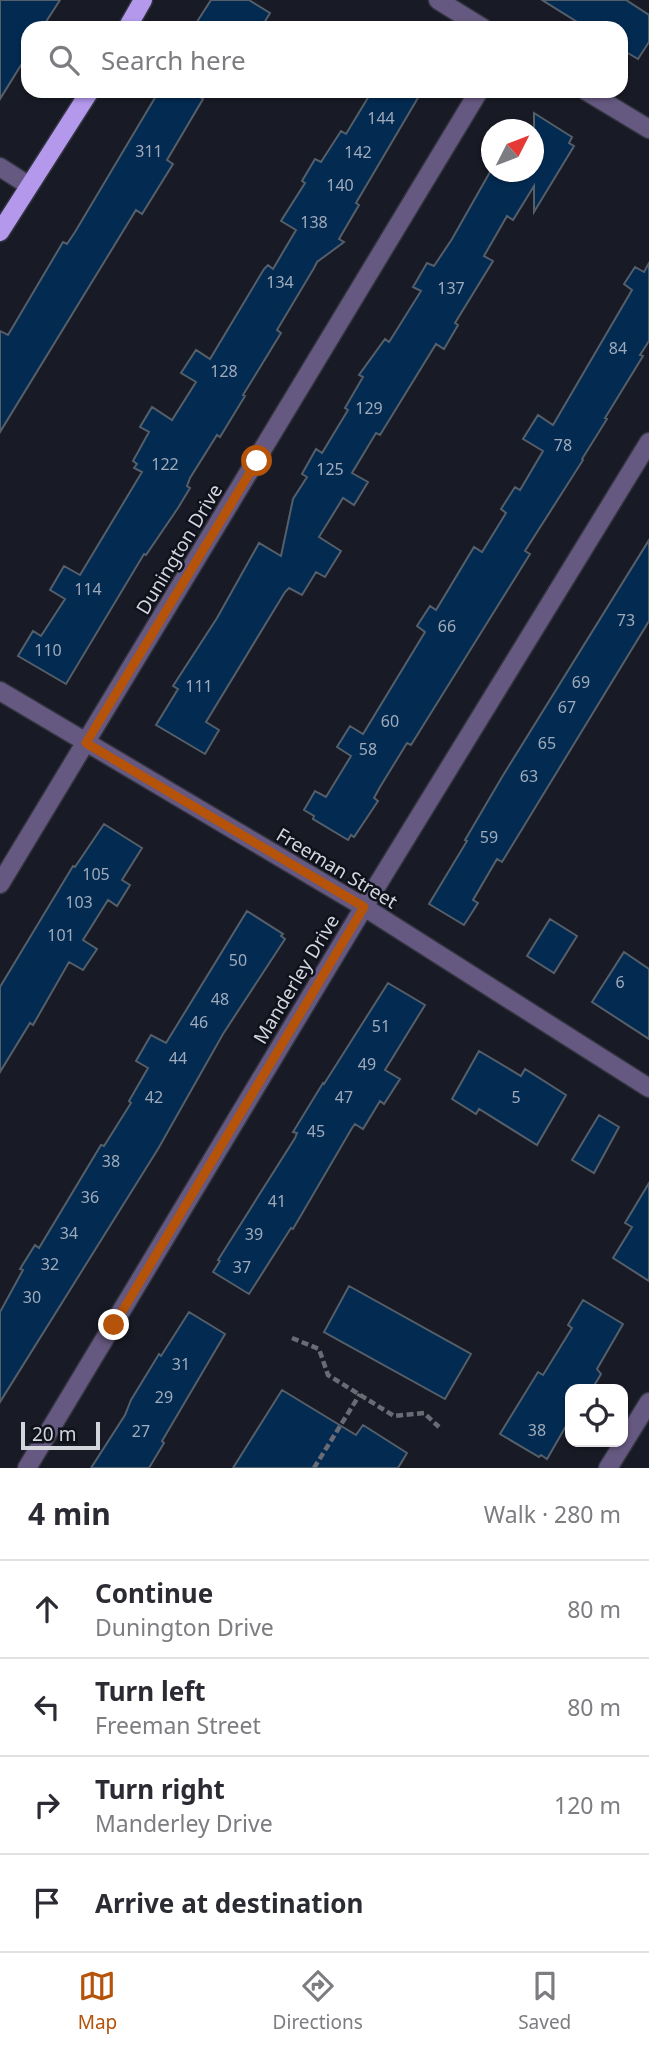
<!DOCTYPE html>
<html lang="en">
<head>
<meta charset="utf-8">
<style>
	:root { --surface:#fff; --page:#f7f7f7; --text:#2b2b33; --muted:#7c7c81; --line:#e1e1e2; --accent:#b45309 }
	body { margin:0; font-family:"Noto Sans",sans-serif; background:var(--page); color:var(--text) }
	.controls { position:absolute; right:21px; bottom:21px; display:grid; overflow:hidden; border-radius:14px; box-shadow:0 2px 5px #0004 }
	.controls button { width:63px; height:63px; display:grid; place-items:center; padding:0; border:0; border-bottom:2px solid var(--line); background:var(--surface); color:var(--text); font:35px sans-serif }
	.compass { position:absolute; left:481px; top:119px; width:63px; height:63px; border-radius:50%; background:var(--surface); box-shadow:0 2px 5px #0004; rotate:48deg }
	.scale { position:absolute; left:21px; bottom:18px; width:79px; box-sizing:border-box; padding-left:7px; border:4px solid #d3d5dd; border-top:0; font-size:19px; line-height:24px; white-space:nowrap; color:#d3d5dd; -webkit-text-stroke:5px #0f111b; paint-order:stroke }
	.stop { position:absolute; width:21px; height:21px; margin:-16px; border:5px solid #b45309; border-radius:50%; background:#fff }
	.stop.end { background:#b45309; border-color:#fff; box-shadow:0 2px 7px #0008 }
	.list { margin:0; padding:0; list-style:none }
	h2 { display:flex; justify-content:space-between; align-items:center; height:91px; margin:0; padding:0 28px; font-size:30px }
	h2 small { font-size:23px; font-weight:400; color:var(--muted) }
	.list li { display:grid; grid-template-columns:46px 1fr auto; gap:21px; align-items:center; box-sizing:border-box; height:98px; padding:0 28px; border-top:2px solid var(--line) }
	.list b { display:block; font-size:26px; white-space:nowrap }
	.list p { margin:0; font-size:23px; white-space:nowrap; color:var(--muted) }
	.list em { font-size:23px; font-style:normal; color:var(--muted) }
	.icon { flex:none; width:38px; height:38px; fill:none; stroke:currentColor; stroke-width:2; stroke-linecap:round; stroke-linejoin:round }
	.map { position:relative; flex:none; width:649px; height:1468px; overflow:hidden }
	.search { position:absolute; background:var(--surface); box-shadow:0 2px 5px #0004; left:21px; right:21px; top:21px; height:77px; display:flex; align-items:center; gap:18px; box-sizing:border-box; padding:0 24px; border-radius:21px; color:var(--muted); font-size:26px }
	.sheet { height:483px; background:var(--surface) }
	nav { display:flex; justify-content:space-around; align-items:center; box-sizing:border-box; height:98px; border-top:2px solid var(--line); background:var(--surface); font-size:19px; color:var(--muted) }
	nav a { display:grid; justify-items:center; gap:4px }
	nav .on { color:var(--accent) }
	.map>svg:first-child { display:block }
	.building { fill:#032a51; stroke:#555f6a; stroke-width:2 }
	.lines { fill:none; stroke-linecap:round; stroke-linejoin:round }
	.minor-casing { stroke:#32343f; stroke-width:21 }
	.major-casing { stroke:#32343f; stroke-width:21 }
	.path { stroke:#696b75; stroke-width:4.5; stroke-dasharray:7 3.5; stroke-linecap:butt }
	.minor { stroke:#665981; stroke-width:18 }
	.major { stroke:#b398ec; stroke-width:18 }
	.route { stroke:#b45309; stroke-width:9 }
	.labels { text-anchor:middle; stroke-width:5; stroke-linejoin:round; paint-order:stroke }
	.number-label { font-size:16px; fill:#9faaba }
	.street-label { font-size:19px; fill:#d3d5dd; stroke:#0f111b }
</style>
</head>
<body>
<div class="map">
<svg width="649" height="1468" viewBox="0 0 649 1468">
	<rect width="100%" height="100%" fill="#181a25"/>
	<path class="building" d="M0,0H60L42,28H28V51L26,57L0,99Z
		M211,0H249L270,13L261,28H193Z
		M542,0H626L649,15V42L638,59L621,49V28H587Z
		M159,91H190L203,99L167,160L173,164L142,214L136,210L0,432V331L8,335L63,242L67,244L75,232Z
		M372,91H422L356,203L359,205L339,239L344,242L317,262L314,268L277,330L281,333L243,395L245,396L220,437L217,435L190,478L187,486L190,488L178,508L146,555L144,554L66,684L18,656L33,631L41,636L65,599L50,590L64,566L80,575L142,472L134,468L137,464L133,461L149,432L140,427L152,407L172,420L196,382L181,373L196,350L210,359L264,269L268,265L273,269L296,230L281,221L305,183L302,181L315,159L321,162L341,131L346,134Z
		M534,113L572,137L569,143L574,146L534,212V186L513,220L507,216L484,256L493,261L455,323L458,325L444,349L436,344L380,435L376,433L352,473L368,482L354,505L343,498L319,537L341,551L325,577L316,572L302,595L289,588L285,592L206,722L219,730L205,754L156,725L178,689L173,686L217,618L259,543L281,556L293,499L307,477L302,474L316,449L322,453L348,410L345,408L363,377L359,375L385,339L389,342L396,331L421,291L413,287L427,263L434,266L452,239L490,172H534Z
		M649,263V341L640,355L643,356L605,418L607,419L582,459L583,460L525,551L530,554L411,745L407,743L380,787L374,798L378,801L354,837L351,835L348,840L313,819L314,816L304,810L315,791L326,797L351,756L337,747L350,726L363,734L425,632L417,626L430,606L436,610L474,547L482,552L506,513L501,509L515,487L520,490L543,451L523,439L538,415L553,425L632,290L624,284L635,267L644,272Z
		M649,540V621L502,862L497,859L473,900L478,903L464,925L429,904L467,841L465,840L502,777Z
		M104,824L142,848L122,880L130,885L117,906L108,900L83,940L97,949L83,970L69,962L33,1025L30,1023L0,1072V987L73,866L75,867Z
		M247,911L283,934L281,936L285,939L223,1034L158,1149L0,1402V1312L23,1270L20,1269L35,1245L39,1248L101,1145L104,1146L131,1103L129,1101L148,1068L136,1061L151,1035L166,1043Z
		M550,919L577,936L554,973L527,956Z
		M624,952L649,969V1039L592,1002Z
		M388,983L425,1005L385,1070L400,1079L384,1104L380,1101L363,1129L355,1124L352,1128L293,1229L291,1228L249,1294L213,1272L220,1261L218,1260L295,1138L297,1133L293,1132L323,1083L324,1084Z
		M479,1051L521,1076L525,1069L566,1095L537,1145L479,1109L476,1114L452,1099Z
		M599,1115L619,1127L594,1173L572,1160Z
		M649,1183V1281L613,1258L632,1227L625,1223Z
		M349,1286L471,1354L445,1399L324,1332Z
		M583,1300L623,1324L597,1369L601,1374L592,1389H570V1419L547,1459L541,1455L539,1457L500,1434L538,1372L543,1375L572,1328L568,1325Z
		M189,1312L225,1334L162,1441L164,1443L149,1468H91L125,1415L131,1400L159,1354L161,1356Z
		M282,1390L356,1435L363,1425L407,1453L398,1468H233Z"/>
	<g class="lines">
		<g class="minor-casing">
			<path id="minor" d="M438,0L483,28
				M586,91L649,129
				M0,167L28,185
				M0,691L364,907L649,1088
				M0,884L479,91
				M27,1468L373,892L649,442
				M608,1468L649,1402"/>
		</g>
		<g class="major-casing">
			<path id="major" d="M127,28L143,0
				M0,232L90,91"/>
		</g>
		<path class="path" d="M292,1338L319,1349L328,1375L394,1416L424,1413L439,1427
			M314,1468L360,1394"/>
		<use href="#minor" class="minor"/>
		<use href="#major" class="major"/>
	</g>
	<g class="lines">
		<path class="route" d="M114,1325L364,907L86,743L257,461"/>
	</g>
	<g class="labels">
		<g class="number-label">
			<text x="381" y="124">144</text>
			<text x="149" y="157">311</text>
			<text x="358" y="158">142</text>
			<text x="340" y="191">140</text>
			<text x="314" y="228">138</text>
			<text x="280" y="288">134</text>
			<text x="451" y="294">137</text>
			<text x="618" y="354">84</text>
			<text x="224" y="377">128</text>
			<text x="369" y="414">129</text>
			<text x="563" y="451">78</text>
			<text x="165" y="470">122</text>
			<text x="330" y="475">125</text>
			<text x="88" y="595">114</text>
			<text x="626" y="626">73</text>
			<text x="447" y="632">66</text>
			<text x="48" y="656">110</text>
			<text x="581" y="688">69</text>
			<text x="199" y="692">111</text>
			<text x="567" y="713">67</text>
			<text x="390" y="727">60</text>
			<text x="547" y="749">65</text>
			<text x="368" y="755">58</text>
			<text x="529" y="782">63</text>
			<text x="489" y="843">59</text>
			<text x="96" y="880">105</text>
			<text x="79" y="908">103</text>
			<text x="61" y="941">101</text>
			<text x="238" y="966">50</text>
			<text x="620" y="988">6</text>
			<text x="220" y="1005">48</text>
			<text x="199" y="1028">46</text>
			<text x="381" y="1032">51</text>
			<text x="178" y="1064">44</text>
			<text x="367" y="1070">49</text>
			<text x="154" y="1103">42</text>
			<text x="344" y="1103">47</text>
			<text x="516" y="1103">5</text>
			<text x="316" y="1137">45</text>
			<text x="111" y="1167">38</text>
			<text x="90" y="1203">36</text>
			<text x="277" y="1207">41</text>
			<text x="69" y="1239">34</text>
			<text x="254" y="1240">39</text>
			<text x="50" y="1270">32</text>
			<text x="242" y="1273">37</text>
			<text x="32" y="1303">30</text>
			<text x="181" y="1370">31</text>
			<text x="164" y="1403">29</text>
			<text x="537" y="1436">38</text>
			<text x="141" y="1437">27</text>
		</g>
		<g class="street-label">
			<text transform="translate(179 549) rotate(-59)" y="7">Dunington Drive</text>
			<text transform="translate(337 868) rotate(31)" y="7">Freeman Street</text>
			<text transform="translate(296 979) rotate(-59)" y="7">Manderley Drive</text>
		</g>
	</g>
</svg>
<div class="controls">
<button><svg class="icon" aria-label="locate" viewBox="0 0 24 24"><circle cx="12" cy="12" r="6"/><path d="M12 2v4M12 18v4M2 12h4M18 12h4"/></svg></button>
</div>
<svg class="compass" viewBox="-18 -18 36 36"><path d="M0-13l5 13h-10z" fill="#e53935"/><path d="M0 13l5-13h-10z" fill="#7c7c81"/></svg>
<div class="scale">20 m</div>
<div class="stop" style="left:257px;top:461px"></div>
<div class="stop end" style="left:114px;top:1325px"></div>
<div class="search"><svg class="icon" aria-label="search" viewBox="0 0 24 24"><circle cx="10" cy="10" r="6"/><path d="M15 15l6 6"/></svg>Search here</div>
</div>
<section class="sheet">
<h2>4 min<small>Walk · 280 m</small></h2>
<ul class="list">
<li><svg class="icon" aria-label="ahead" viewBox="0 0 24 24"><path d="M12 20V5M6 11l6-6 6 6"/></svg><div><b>Continue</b><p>Dunington Drive</p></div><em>80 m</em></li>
<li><svg class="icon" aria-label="left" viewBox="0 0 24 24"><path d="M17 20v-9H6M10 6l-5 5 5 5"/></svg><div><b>Turn left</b><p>Freeman Street</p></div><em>80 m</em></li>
<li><svg class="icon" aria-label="right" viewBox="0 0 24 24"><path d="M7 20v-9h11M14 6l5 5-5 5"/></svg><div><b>Turn right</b><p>Manderley Drive</p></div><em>120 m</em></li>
<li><svg class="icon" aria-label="arrive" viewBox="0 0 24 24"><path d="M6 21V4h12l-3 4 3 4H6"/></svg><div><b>Arrive at destination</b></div></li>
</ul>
</section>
<nav>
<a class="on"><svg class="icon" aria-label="map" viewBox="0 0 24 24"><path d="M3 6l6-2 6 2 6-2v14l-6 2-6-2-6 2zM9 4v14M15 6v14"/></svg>Map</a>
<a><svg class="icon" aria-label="directions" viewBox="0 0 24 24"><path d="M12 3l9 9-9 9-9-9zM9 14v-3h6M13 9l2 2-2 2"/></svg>Directions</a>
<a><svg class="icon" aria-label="saved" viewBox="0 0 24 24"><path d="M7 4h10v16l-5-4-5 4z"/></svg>Saved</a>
</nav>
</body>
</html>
